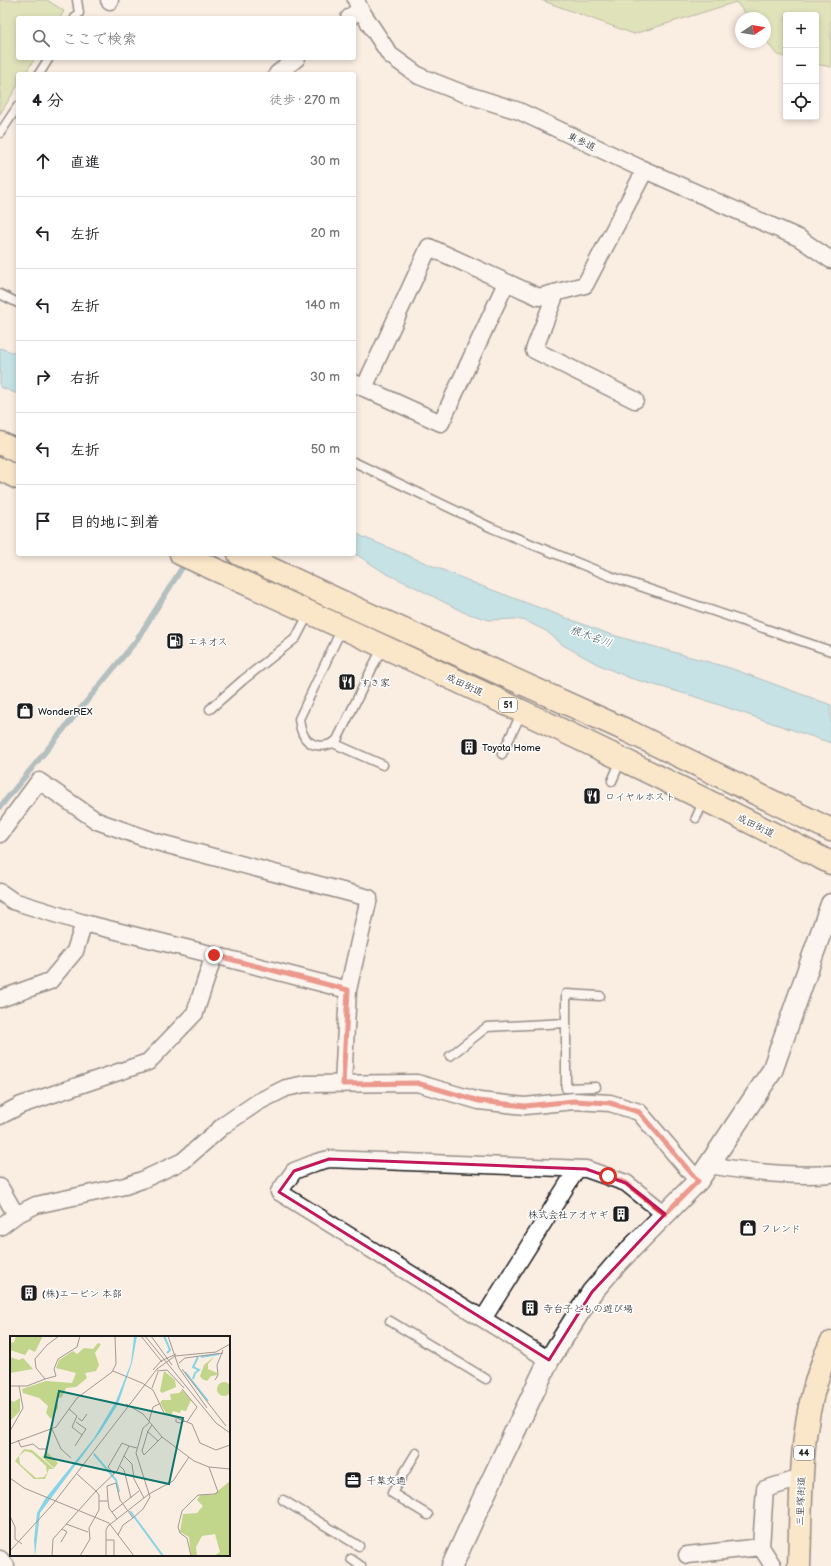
<!DOCTYPE html>
<html lang="ja">
<head>
<meta charset="utf-8">
<style>
	:root { --surface:#fff; --page:#f6f6f6; --text:#202124; --muted:#757577; --line:#e0e0e0 }
	body { margin:0; font-family:"Balsamiq Sans","Klee One",sans-serif; background:var(--page); color:var(--text) }
	.controls { position:absolute; right:12px; top:12px; display:grid; overflow:hidden; border-radius:4px; box-shadow:0 2px 6px #0003 }
	.controls button { width:36px; height:36px; display:grid; place-items:center; padding:0; border:0; border-bottom:1px solid var(--line); background:var(--surface); color:var(--text); font:20px sans-serif }
	.compass { position:absolute; left:735px; top:12px; width:36px; height:36px; border-radius:50%; background:var(--surface); box-shadow:0 2px 6px #0003; rotate:78deg }
	.stop { position:absolute; width:12px; height:12px; margin:-9px; border:3px solid #d93025; border-radius:50%; background:#fff }
	.stop.end { background:#d93025; border-color:#fff; box-shadow:0 1px 4px #0008 }
	.list { margin:0; padding:0; list-style:none }
	h2 { display:flex; justify-content:space-between; align-items:center; height:52px; margin:0; padding:0 16px; font-size:17px }
	h2 small { font-size:13px; font-weight:400; color:var(--muted) }
	.list li { display:grid; grid-template-columns:26px 1fr auto; gap:12px; align-items:center; box-sizing:border-box; height:72px; padding:0 16px; border-top:1px solid var(--line) }
	.list b { display:block; font-size:15px; white-space:nowrap }
	.list em { font-size:13px; font-style:normal; color:var(--muted) }
	.icon { flex:none; width:22px; height:22px; fill:none; stroke:currentColor; stroke-width:2; stroke-linecap:round; stroke-linejoin:round }
	.map { position:relative; flex:none; width:831px; height:1566px; overflow:hidden }
	.search { position:absolute; background:var(--surface); box-shadow:0 2px 6px #0003; left:16px; top:16px; width:340px; height:44px; display:flex; align-items:center; gap:10px; box-sizing:border-box; padding:0 14px; border-radius:4px; color:var(--muted); font-size:15px }
	.panel { position:absolute; background:var(--surface); box-shadow:0 2px 6px #0003; left:16px; top:72px; width:340px; height:484px; border-radius:4px }
	.map>svg:first-child { display:block }
	.green { fill:#c1d58b; stroke:#6e7854 }
	.water { fill:#88d4e7; stroke:#5d8a96 }
	.lines { fill:none; stroke-linecap:round; stroke-linejoin:round }
	.stream { stroke:#5d8a96; stroke-width:5.5 }
	.service-casing { stroke:#1c1c1c; stroke-width:11 }
	.minor-casing { stroke:#1c1c1c; stroke-width:19 }
	.tertiary-casing { stroke:#1c1c1c; stroke-width:23 }
	.primary-casing { stroke:#1c1c1c; stroke-width:25 }
	.trunk-casing { stroke:#1c1c1c; stroke-width:25 }
	.service { stroke:#fff; stroke-width:8 }
	.minor { stroke:#fff; stroke-width:16 }
	.tertiary { stroke:#fff; stroke-width:20 }
	.primary { stroke:#fbddab; stroke-width:22 }
	.trunk { stroke:#fbddab; stroke-width:22 }
	.route { stroke:#d93025; stroke-width:5 }
	.marked { fill:none; stroke:#c2185b; stroke-width:3; stroke-linejoin:round }
	.labels { text-anchor:middle; stroke-width:3; stroke-linejoin:round; paint-order:stroke }
	.shield { fill:#fff; stroke:#606060; stroke-width:1 }
	.shield-label { font-size:9px; font-weight:bold; fill:#1c1c1c }
	.street-label { font-size:10px; fill:#1c1c1c; stroke:#fff }
	.poi-label { font-size:10px; fill:#1c1c1c; stroke:#fff; text-anchor:start }
	.water-label { font-size:11px; font-style:italic; fill:#425c63; stroke:#fff }
	.inset-river { fill:none; stroke:#88d4e7; stroke-width:2 }
	.inset-road { fill:none; stroke:#a19993; stroke-width:1 }
	.view { fill:#0f766e; fill-opacity:0.15; stroke:#0f766e; stroke-width:2 }
	.inset-edge { fill:none; stroke:#1c1c1c; stroke-width:2 }
</style>
</head>
<body>
<div class="map">
<svg width="831" height="1566" viewBox="0 0 831 1566">
	<rect width="100%" height="100%" fill="#faede2"/>
	<filter id="ink" filterUnits="userSpaceOnUse"><feTurbulence type="fractalNoise" baseFrequency=".025" numOctaves="2"/><feDisplacementMap in="SourceGraphic" scale="8" xChannelSelector="R" yChannelSelector="G"/><feConvolveMatrix kernelMatrix="1 2 1 2 8 2 1 2 1" color-interpolation-filters="sRGB"/></filter>
	<g filter="url(#ink)">
		<path class="green" d="M0,0H47L64,11L60,18H18V58H35L25,74H18V85L0,114Z
			M541,0H831V67L816,64V15H786V57L777,55L765,39V18H749L736,2L634,34Z"/>
		<path class="water" d="M0,348L18,354V394L0,387Z
			M354,532L363,537L479,585L609,634L730,668L831,705V743L693,696L630,678L597,664L563,645L546,631L526,621L516,619L489,620L463,612L413,586L385,573L354,553Z"/>
		<g class="lines">
			<path class="stream" d="M0,807L136,641L185,563L187,564"/>
			<g class="service-casing">
				<path id="service" d="M75,18L79,13L77,0
					M39,74L49,58
					M0,133L18,106
					M0,294L18,303
					M354,462L492,528L610,576L831,651
					M342,628L299,719C300,724 300,728 302,732C308,748 326,749 337,740L382,648
					M210,709L243,680L296,638L309,613
					M333,743L383,765
					M502,754L522,712
					M612,781L621,760
					M696,818L704,800
					M450,1056L487,1027L566,1023
					M596,1087L566,1088V994L600,996
					M390,1321L486,1379
					M416,1453L392,1493L428,1515
					M283,1500L359,1546
					M351,1559L361,1566"/>
			</g>
			<g class="minor-casing">
				<path id="minor" d="M109,0L110,1
					M356,0L360,9L390,55L419,76L462,93L519,111L638,167L799,238L831,260
					M349,18L360,9
					M277,74L297,58
					M556,293L534,350L635,400
					M354,383L364,388L429,247L539,297L585,285L645,170
					M364,388L441,423L506,283
					M0,834L39,781L97,821L153,841L369,898L348,990
					M0,892L13,901L84,923L214,955
					M0,999L50,981L75,951L84,923
					M0,1116L21,1105L148,1062L195,1013L214,955L348,990L343,1084
					M709,1165C750,1172 790,1177 831,1174
					M0,1187L16,1215
					M0,1227L16,1215L36,1205L125,1186L142,1180L183,1161L224,1125L258,1102L286,1088L305,1084L417,1083L479,1101L525,1106L574,1101L610,1103L639,1112L698,1181
					M483,1319L577,1169
					M549,1360L279,1192L294,1171L317,1162L329,1159L586,1169L626,1183L665,1214
					M687,1555L761,1547
					M0,1559L6,1566
					M773,1566L761,1547L765,1489L801,1478"/>
			</g>
			<g class="tertiary-casing">
				<path id="tertiary" d="M452,1566L485,1494L549,1360L592,1292L619,1261L698,1181L772,1071L831,904"/>
			</g>
			<g class="primary-casing">
				<path id="primary" d="M799,1566C802,1491 797,1413 831,1343"/>
			</g>
			<g class="trunk-casing">
				<path id="trunk" d="M0,443L18,452
					M0,469L18,478
					M181,554C400,653 618,754 831,863
					M239,554L364,612L628,731L831,830"/>
			</g>
			<use href="#service" class="service"/>
			<use href="#minor" class="minor"/>
			<use href="#tertiary" class="tertiary"/>
			<use href="#primary" class="primary"/>
			<use href="#trunk" class="trunk"/>
		</g>
	</g>
	<g class="lines" filter="url(#ink)">
		<path class="route" d="M214,955L348,990L343,1084L417,1083L479,1101L525,1106L574,1101L610,1103L639,1112L698,1181L665,1214L626,1183L608,1176"/>
	</g>
	<path d="M0 0H831V1566H0ZM329,1159L586,1169L626,1183L665,1214L592,1292L549,1360L279,1192L294,1171Z" fill="#faede2" fill-opacity=".55" fill-rule="evenodd"/>
	<path class="marked" d="M329,1159L586,1169L626,1183L665,1214L592,1292L549,1360L279,1192L294,1171Z"/>
	<defs>
		<g id="fuel-square" transform="scale(0.9)"><rect x="-9" y="-9" width="18" height="18" rx="4" fill="#1c1c1c" stroke="#fff"/><path d="M-5.5-6h7V0h2V4h1.3V-2.5L3-4.5l.8-.8L6-3V5H2.5V1h-1V6h-7ZM-4.2-4.7v3.2H.2V-4.7Z" fill="#fff"/></g>
		<g id="restaurant-square" transform="scale(0.9)"><rect x="-9" y="-9" width="18" height="18" rx="4" fill="#1c1c1c" stroke="#fff"/><path d="M-5-6h1v4h1v-4h1v4h1v-4h1v5L-1.5 .5V6h-2V.5L-5-1ZM5-6V6H3V1.5H1.5Q1.5-4 5-6Z" fill="#fff"/></g>
		<g id="shop-square" transform="scale(0.9)"><rect x="-9" y="-9" width="18" height="18" rx="4" fill="#1c1c1c" stroke="#fff"/><path d="M-5-2.5h2.3a2.7 3.5 0 0 1 5.4 0H5L5.5 6h-11ZM-1.5-2.5h3a1.5 2.3 0 0 0-3 0Z" fill="#fff"/></g>
		<g id="building-square" transform="scale(0.9)"><rect x="-9" y="-9" width="18" height="18" rx="4" fill="#1c1c1c" stroke="#fff"/><path d="M-4-6H4V6H1V3H-1V6H-4ZM-2.5-4.3h1.7v1.8h-1.7ZM.8-4.3h1.7v1.8H.8ZM-2.5-1h1.7V.8h-1.7ZM.8-1h1.7V.8H.8Z" fill="#fff"/></g>
		<g id="office-square" transform="scale(0.9)"><rect x="-9" y="-9" width="18" height="18" rx="4" fill="#1c1c1c" stroke="#fff"/><path d="M-6-3h4V-5.5h4V-3h4V5H-6ZM-1-4.5V-3h2v-1.5ZM-6 0V1H6V0Z" fill="#fff"/></g>
	</defs>
	<g fill-rule="evenodd">
		<use href="#fuel-square" x="175" y="641"/>
		<use href="#restaurant-square" x="347" y="682"/>
		<use href="#shop-square" x="25" y="711"/>
		<use href="#building-square" x="469" y="747"/>
		<use href="#restaurant-square" x="592" y="796"/>
		<use href="#building-square" x="621" y="1214"/>
		<use href="#shop-square" x="748" y="1228"/>
		<use href="#building-square" x="29" y="1293"/>
		<use href="#building-square" x="530" y="1308"/>
		<use href="#office-square" x="353" y="1480"/>
	</g>
	<g class="labels">
		<g class="shield">
			<rect x="499" y="698" width="18" height="14" rx="3"/>
			<rect x="794" y="1446" width="20" height="14" rx="3"/>
		</g>
		<g class="shield-label">
			<text x="508" y="708">51</text>
			<text x="804" y="1456">44</text>
		</g>
		<g class="street-label">
			<text transform="translate(582 141) rotate(25)" y="4">東参道</text>
			<text transform="translate(465 684) rotate(25)" y="4">成田街道</text>
			<text transform="translate(756 825) rotate(26)" y="4">成田街道</text>
			<text transform="translate(800 1501) rotate(-88)" y="4">三里塚街道</text>
		</g>
		<g class="poi-label">
			<text x="188" y="645">エネオス</text>
			<text x="360" y="686">すき家</text>
			<text x="38" y="715">WonderREX</text>
			<text x="482" y="751">Toyota Home</text>
			<text x="605" y="800">ロイヤルホスト</text>
			<text x="608" y="1218" text-anchor="end">株式会社アオヤギ</text>
			<text x="761" y="1232">フレンド</text>
			<text x="42" y="1297">(株)エービン 本部</text>
			<text x="543" y="1312">寺台子どもの遊び場</text>
			<text x="366" y="1484">千葉交通</text>
		</g>
		<g class="water-label">
			<text transform="translate(591 636) rotate(20)" y="4">根木名川</text>
		</g>
	</g>
	<g transform="translate(10 1336)">
		<rect width="220" height="220" fill="#faede2"/>
		<path d="M6,0H33L25,16L19,13L15,19L0,14V7L4,6ZM88,7L91,8L85,17L89,29L86,35L75,37L77,42L66,51L56,52L52,61L47,63L48,72L41,83L36,77L38,70L29,62L13,57L12,53L36,45L62,47L66,37L46,32L49,24L63,15L67,18L74,12L83,13ZM205,20L198,28V33L207,37V39L201,40L197,45L192,43L190,40L194,29ZM0,21L9,24L13,22L23,33L0,37ZM154,35L165,44L166,51L152,57L150,55ZM207 53a7 7 0 1 1 14 0a7 7 0 1 1-14 0ZM172,54L181,64L176,75L171,74L170,77L163,75L161,80L156,77L150,67L152,64H161L160,58L169,57ZM10,62V75L0,85V64L4,66ZM14,113L22,114L44,133H39L35,143H24L5,125ZM15,115L22,117L36,130L37,137L34,141L26,142L10,128L9,120ZM37,116L48,127L44,132L32,121ZM220,145V220H204L210,216L205,198L192,200L186,211L187,220H181L179,201L170,196L173,178L187,177L193,170L187,164L190,159H203Z" fill="#c1d58b" fill-rule="evenodd"/>
		<path d="M127,0L122,27L108,68L91,95L30,177L25,220L24,204L27,177L35,163L84,102L106,65L121,27L124,1Z" fill="#88d4e7"/>
		<path class="inset-river" d="M154,0L160,14L157,17M191,21L209,18M175,36L198,65M183,43L185,37L189,34L183,31L188,21M84,118L106,144L109,156M120,175L153,220"/>
		<path class="inset-road" d="M131,0L152,26M135,0L206,87L220,97M141,0L162,29M158,0L169,32L197,72M169,27L175,22L213,17M172,33L216,90M143,34L151,25L166,18M103,35L132,47M147,35L157,34L174,52M35,43L46,40L44,33L48,23L67,11L70,0M205,44L208,39L207,29L213,14M132,47L143,54L154,77L182,88L190,107L206,114L220,109M0,50H17L35,43L26,32L25,23L37,9L49,0M142,52L148,36M172,53L187,71L177,86M116,68L133,78L152,101L184,125L199,131L220,133M59,73L67,80L62,91L72,99L65,110M68,82L72,85L77,78M166,83V86L170,87L175,85M139,85L143,71L149,68M66,86L76,93L72,99M142,89L138,95L132,115L134,119L152,101M42,93L51,113L61,122M0,95L13,72L9,50M137,95L148,105M8,104L11,111L23,108L29,113H37M0,108L46,91L67,62L102,36L106,28L105,0M127,112L119,110L114,120L122,128L124,143L134,162M110,130L114,134L121,162M67,138L86,155M104,138L98,131L112,107L119,110M0,142L14,152L99,187L124,220M97,150L106,147L110,164L123,182L113,189L108,199M97,150L98,165M102,176L129,155M0,180L5,191V203L12,208M123,182L133,173L140,161L126,117L133,92L140,86M107,183L99,172L98,165H89V159L86,155L107,135L114,120M56,188L78,196M96,204H104V220M51,206L57,196L52,193M0,215L43,168L147,33L165,20L206,16L220,8M42,220L43,203L86,155M70,220L80,203L79,192L89,174V165M96,220V194L98,190L139,158L163,145L179,121M181,220L177,202L170,197L168,191L172,175L188,159L205,158L208,156L199,131"/>
		<path class="view" d="M49,55L173,82L159,148L35,121Z"/>
		<rect width="220" height="220" class="inset-edge"/>
	</g>
</svg>
<div class="controls">
<button>+</button>
<button>−</button>
<button><svg class="icon" aria-label="locate" viewBox="0 0 24 24"><circle cx="12" cy="12" r="6"/><path d="M12 2v4M12 18v4M2 12h4M18 12h4"/></svg></button>
</div>
<svg class="compass" viewBox="-18 -18 36 36"><path d="M0-13l5 13h-10z" fill="#e53935"/><path d="M0 13l5-13h-10z" fill="#757577"/></svg>
<div class="stop" style="left:608px;top:1176px"></div>
<div class="stop end" style="left:214px;top:955px"></div>
<div class="search"><svg class="icon" aria-label="search" viewBox="0 0 24 24"><circle cx="10" cy="10" r="6"/><path d="M15 15l6 6"/></svg>ここで検索</div>
<section class="panel">
<h2>4 分<small>徒歩 · 270 m</small></h2>
<ul class="list">
<li><svg class="icon" aria-label="ahead" viewBox="0 0 24 24"><path d="M12 20V5M6 11l6-6 6 6"/></svg><div><b>直進</b></div><em>30 m</em></li>
<li><svg class="icon" aria-label="left" viewBox="0 0 24 24"><path d="M17 20v-9H6M10 6l-5 5 5 5"/></svg><div><b>左折</b></div><em>20 m</em></li>
<li><svg class="icon" aria-label="left" viewBox="0 0 24 24"><path d="M17 20v-9H6M10 6l-5 5 5 5"/></svg><div><b>左折</b></div><em>140 m</em></li>
<li><svg class="icon" aria-label="right" viewBox="0 0 24 24"><path d="M7 20v-9h11M14 6l5 5-5 5"/></svg><div><b>右折</b></div><em>30 m</em></li>
<li><svg class="icon" aria-label="left" viewBox="0 0 24 24"><path d="M17 20v-9H6M10 6l-5 5 5 5"/></svg><div><b>左折</b></div><em>50 m</em></li>
<li><svg class="icon" aria-label="arrive" viewBox="0 0 24 24"><path d="M6 21V4h12l-3 4 3 4H6"/></svg><div><b>目的地に到着</b></div></li>
</ul>
</section>
</div>
</body>
</html>
